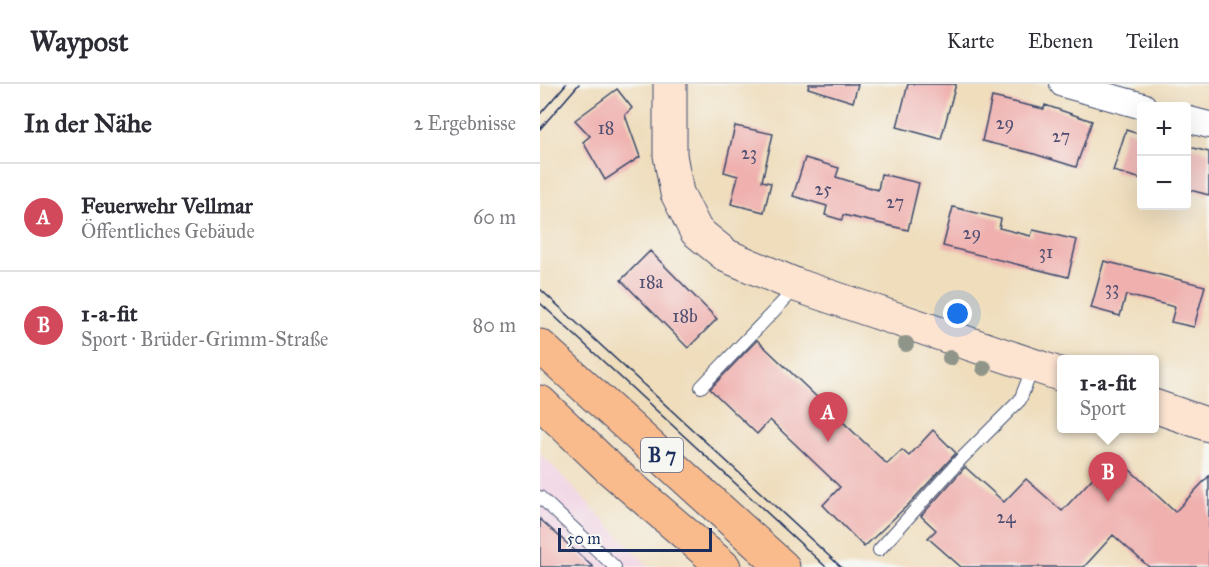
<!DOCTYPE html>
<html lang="de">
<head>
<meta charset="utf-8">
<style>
	:root { --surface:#fff; --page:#f7f7f7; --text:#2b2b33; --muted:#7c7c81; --line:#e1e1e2; --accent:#d1495b }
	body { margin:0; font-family:"IM FELL Great Primer",serif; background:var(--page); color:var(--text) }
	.controls { position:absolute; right:18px; top:18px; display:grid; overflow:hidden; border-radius:6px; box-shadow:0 6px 24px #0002 }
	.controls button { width:54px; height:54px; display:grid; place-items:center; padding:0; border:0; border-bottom:2px solid var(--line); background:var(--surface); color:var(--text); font:30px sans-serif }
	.scale { position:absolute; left:18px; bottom:15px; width:154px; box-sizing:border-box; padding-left:6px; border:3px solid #1b2f5e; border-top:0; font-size:16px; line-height:21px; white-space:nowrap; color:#1b2f5e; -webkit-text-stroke:4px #f6f6f2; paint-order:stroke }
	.you { position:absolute; left:418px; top:230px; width:21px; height:21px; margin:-15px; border:4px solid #fff; border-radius:50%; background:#1a73e8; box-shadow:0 0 0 9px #1a73e833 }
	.badge { display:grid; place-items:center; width:39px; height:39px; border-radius:50%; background:var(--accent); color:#fff; font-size:20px; font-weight:700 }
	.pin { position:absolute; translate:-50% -50px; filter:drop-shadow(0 2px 3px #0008) }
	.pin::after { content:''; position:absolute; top:32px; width:21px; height:18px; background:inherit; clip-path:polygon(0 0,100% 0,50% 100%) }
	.popup { position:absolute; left:517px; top:271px; width:102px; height:78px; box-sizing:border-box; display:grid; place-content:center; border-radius:6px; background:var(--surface); filter:drop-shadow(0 2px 4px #0005); font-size:20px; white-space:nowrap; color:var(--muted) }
	.popup b { font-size:22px; color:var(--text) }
	.popup::after { content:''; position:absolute; left:50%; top:100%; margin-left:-12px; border:12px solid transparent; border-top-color:var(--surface) }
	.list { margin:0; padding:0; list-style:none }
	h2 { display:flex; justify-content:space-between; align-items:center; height:78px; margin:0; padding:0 24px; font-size:26px }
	h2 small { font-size:20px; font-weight:400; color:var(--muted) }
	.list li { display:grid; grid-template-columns:39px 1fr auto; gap:18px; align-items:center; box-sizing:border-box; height:108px; padding:0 24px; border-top:2px solid var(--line) }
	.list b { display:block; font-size:22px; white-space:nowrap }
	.list p { margin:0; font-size:20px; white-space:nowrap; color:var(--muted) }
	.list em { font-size:20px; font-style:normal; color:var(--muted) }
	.map { position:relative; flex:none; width:669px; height:483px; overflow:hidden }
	header { display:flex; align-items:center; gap:36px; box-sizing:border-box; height:84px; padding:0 30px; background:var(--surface); border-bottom:2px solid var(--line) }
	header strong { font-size:28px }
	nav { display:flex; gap:33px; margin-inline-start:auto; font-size:21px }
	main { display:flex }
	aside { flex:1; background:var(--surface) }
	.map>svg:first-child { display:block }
	.built { fill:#f1d0e3 }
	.building { fill:#efb0ae }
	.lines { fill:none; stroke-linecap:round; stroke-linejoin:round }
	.lane-casing { stroke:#3b496c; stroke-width:14 }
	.street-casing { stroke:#3b496c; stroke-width:28 }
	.secondary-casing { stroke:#3b496c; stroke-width:35 }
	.highway-casing { stroke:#3b496c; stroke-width:35 }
	.lane { stroke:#fff; stroke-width:12 }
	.street { stroke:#fff; stroke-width:26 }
	.secondary { stroke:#fde4d1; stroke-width:33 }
	.highway { stroke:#fabb8c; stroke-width:33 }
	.tram { stroke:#1b2f5e; stroke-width:1.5 }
	.tree { fill:#90958a }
	.labels { text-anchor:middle; stroke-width:4.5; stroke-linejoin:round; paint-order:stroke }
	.number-label { font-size:18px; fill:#504f72 }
	.shield { fill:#f6f6f2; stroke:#5d6b8a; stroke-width:1.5 }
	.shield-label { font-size:20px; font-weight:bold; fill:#1b2f5e }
</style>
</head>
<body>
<header>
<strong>Waypost</strong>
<nav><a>Karte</a><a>Ebenen</a><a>Teilen</a></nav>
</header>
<main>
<aside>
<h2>In der Nähe<small>2 Ergebnisse</small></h2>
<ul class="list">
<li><span class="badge">A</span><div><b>Feuerwehr Vellmar</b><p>Öffentliches Gebäude</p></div><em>60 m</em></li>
<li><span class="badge">B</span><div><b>1-a-fit</b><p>Sport · Brüder-Grimm-Straße</p></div><em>80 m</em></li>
</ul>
</aside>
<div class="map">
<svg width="669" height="483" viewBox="0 0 669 483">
	<rect width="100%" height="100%" fill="#f6f6f2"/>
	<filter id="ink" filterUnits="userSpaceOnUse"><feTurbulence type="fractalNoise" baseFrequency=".0167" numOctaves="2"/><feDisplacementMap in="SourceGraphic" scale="12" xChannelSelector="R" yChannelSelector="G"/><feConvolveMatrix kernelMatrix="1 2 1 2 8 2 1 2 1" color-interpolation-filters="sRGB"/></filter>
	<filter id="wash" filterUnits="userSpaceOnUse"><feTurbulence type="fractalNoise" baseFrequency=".008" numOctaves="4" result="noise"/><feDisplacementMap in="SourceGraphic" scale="24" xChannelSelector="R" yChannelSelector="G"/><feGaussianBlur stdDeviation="1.35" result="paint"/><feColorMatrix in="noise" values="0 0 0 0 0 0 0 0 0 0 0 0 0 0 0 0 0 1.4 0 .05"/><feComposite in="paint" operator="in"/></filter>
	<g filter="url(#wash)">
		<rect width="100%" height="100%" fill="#efddbc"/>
		<path class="built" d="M0,369L109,483H0Z"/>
		<g id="blocks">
			<path class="building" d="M269,0H318L313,18L268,4Z
				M368,0H416L401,55L357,43Z
				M77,5L92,24L85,31L100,73L65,96L43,58L50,52L35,36Z
				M452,13L504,25L505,21L552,37L536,83L491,69L442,57Z
				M195,42L233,50L222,97L231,99L224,128L191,120L198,92L184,88Z
				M586,46L602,51V95L573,87Z
				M646,62L669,68V111L646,105Z
				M265,74L299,84L296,93L338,106L341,90L379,99L368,146L303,131L302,136L285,131L287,122L253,112Z
				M413,123L461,135L459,144L491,152L493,146L537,156L528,193L403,162Z
				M110,167L177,235L148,264L81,196Z
				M564,177L665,202L654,243L631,238L635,223L586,211L580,232L551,224Z
				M217,256L347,380L362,366L369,372L393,346L416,369L369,420L324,463L283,421L300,403L230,336L217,350L170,305Z
				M574,371L635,428L669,392V483H609L573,451L544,483H421L388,454L396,446L381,432L425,383L464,418L486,395L522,427Z
				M0,435L53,483H0Z"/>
		</g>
	</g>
	<g filter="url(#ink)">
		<use href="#blocks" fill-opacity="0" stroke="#3b496c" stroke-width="1.5"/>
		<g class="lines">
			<g class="lane-casing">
				<path id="lane" d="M161,303L256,204
					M0,413L75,483
					M339,466L422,374L480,316L493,283"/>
			</g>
			<g class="street-casing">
				<path id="street" d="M523,0L603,22
					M646,35L669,41"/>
			</g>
			<g class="secondary-casing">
				<path id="secondary" d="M130,0V71L137,109L156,147L187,172L256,201L522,291
					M614,322L669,341"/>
			</g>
			<g class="highway-casing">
				<path id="highway" d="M0,262L243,483
					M0,318L69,384L184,483"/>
			</g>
			<use href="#lane" class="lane"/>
			<use href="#street" class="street"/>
			<use href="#secondary" class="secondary"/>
			<use href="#highway" class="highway"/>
			<path class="tram" d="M0,30L26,0
				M0,45L39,0
				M0,205L301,483
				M0,219L286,483"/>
		</g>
		<g class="tree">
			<circle cx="366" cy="260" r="8"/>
			<circle cx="410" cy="274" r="8"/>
			<circle cx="444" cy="284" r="8"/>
		</g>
	</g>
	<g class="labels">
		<g class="number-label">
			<text x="465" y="45">29</text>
			<text x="66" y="50">18</text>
			<text x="521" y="58">27</text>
			<text x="209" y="75">23</text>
			<text x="283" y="111">25</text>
			<text x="355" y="124">27</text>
			<text x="432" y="155">29</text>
			<text x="506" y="174">31</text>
			<text x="111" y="204">18a</text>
			<text x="572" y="210">33</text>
			<text x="145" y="238">18b</text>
			<text x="466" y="439">24</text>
		</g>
		<rect class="shield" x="101" y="354" width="42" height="34" rx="4.5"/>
		<g class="shield-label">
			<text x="122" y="378">B 7</text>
		</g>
	</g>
</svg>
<div class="controls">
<button>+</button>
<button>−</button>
</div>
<div class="scale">50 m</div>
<div class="you"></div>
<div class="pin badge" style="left:288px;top:358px">A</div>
<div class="pin badge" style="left:568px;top:418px">B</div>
<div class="popup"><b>1-a-fit</b>Sport</div>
</div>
</main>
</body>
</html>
